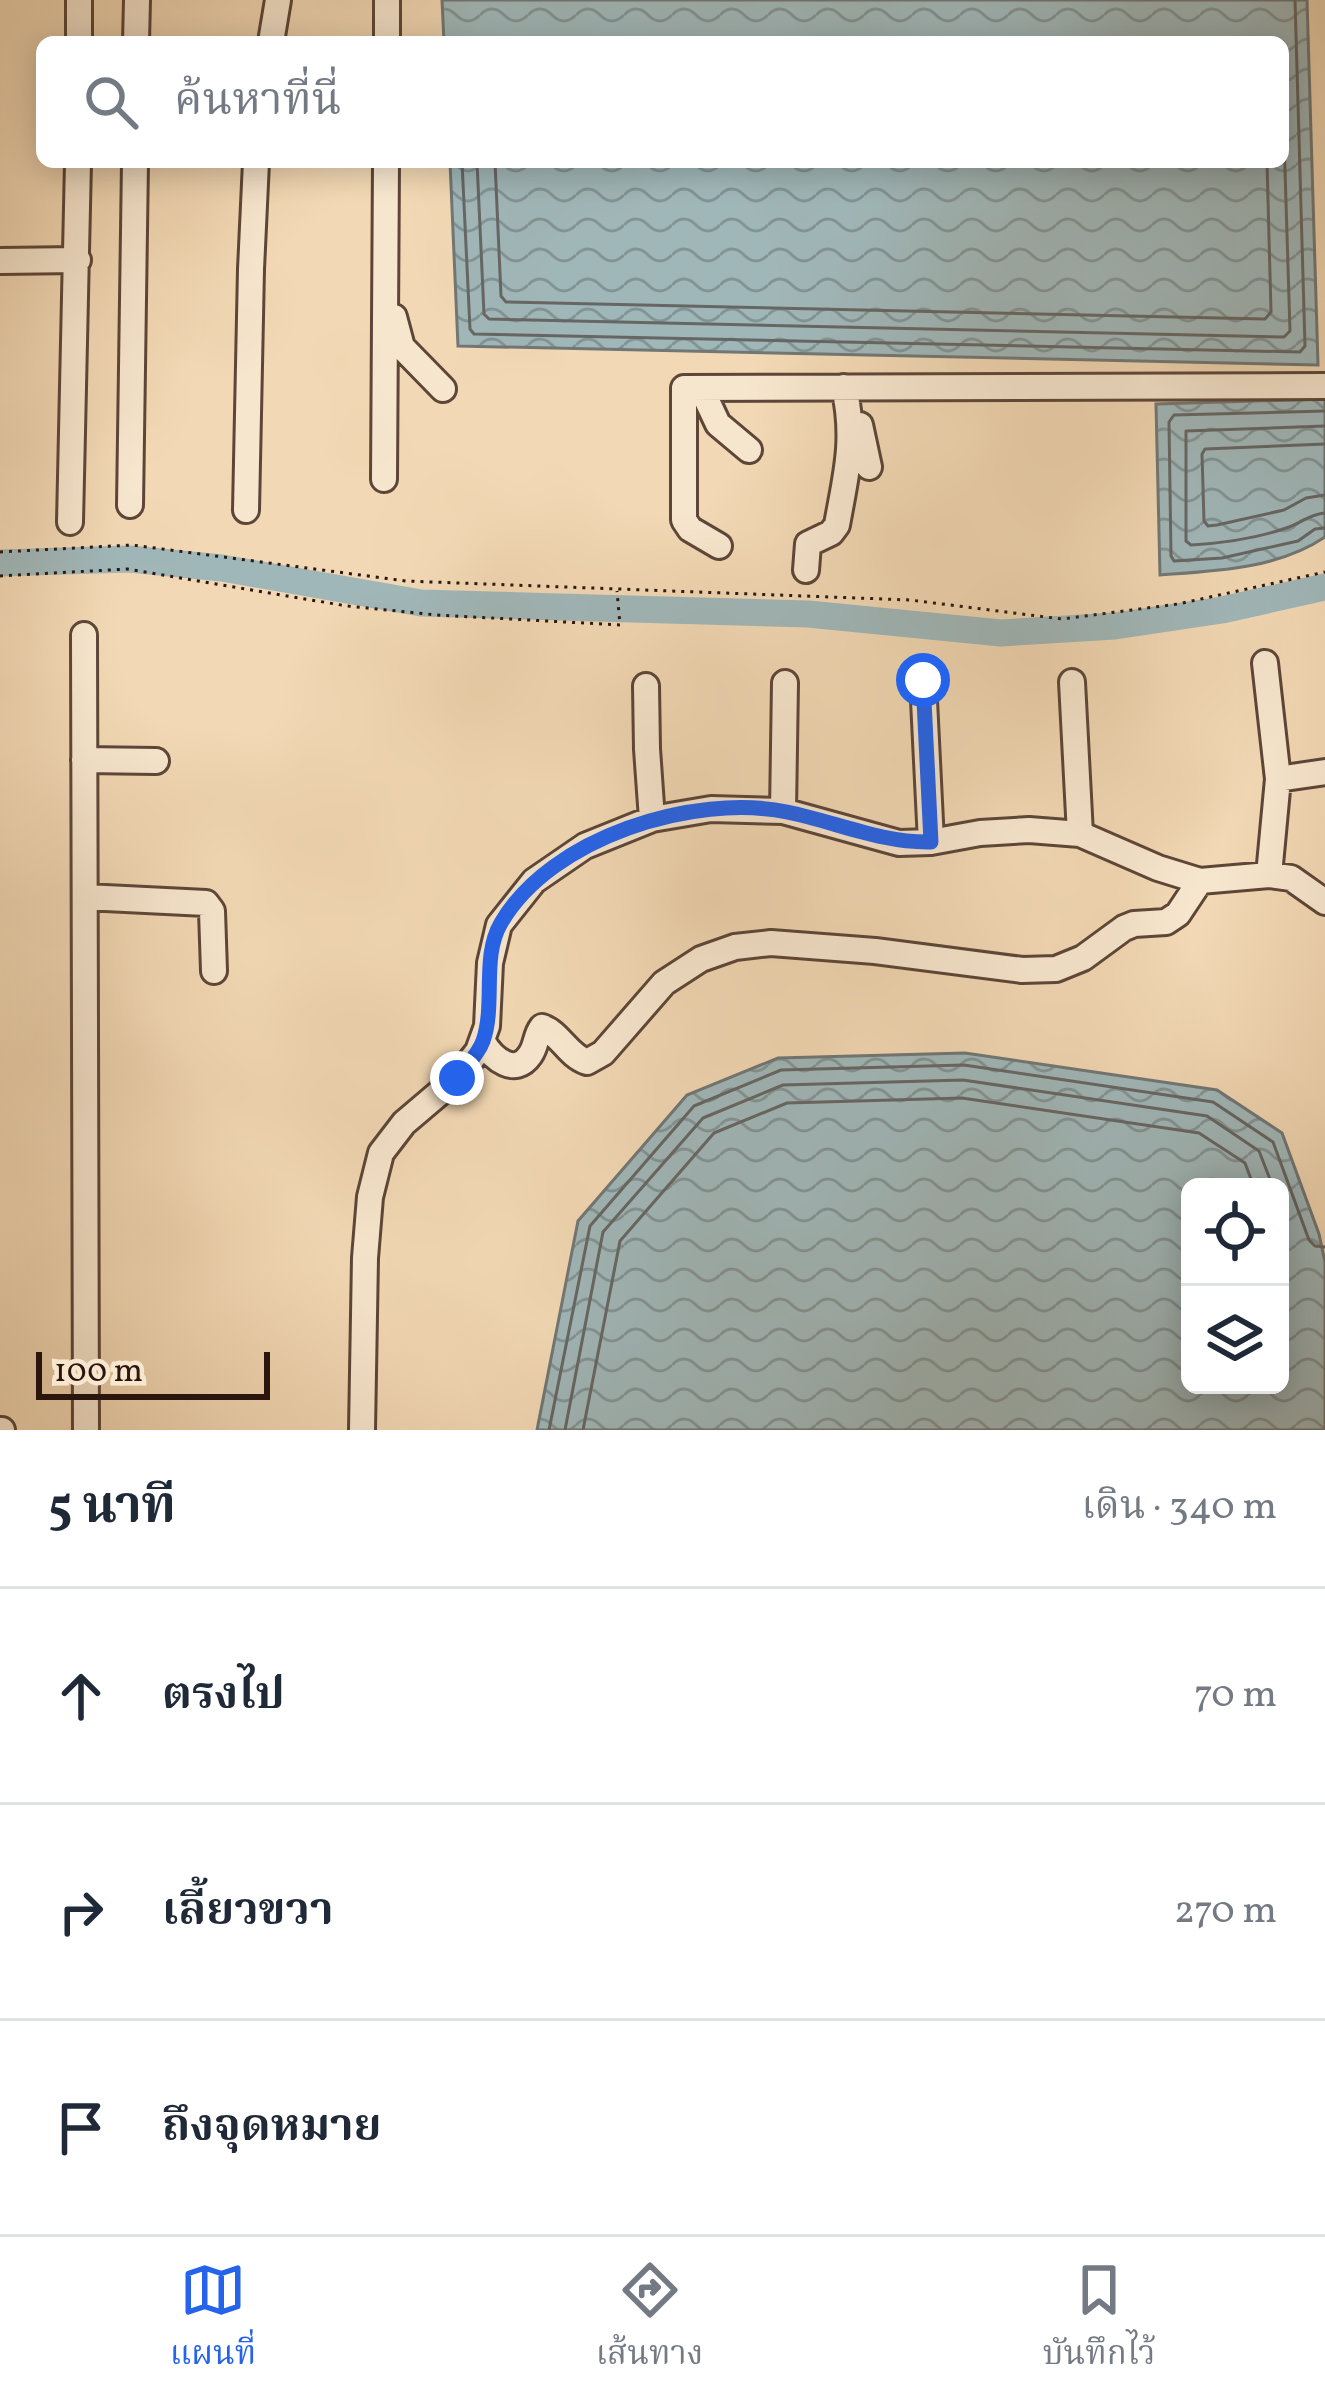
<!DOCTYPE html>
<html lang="th">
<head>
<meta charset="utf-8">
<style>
	:root { --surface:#fff; --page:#f2f2f3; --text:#1f2937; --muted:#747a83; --line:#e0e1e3; --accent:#2563eb }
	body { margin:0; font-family:Vollkorn,"Noto Serif Thai",serif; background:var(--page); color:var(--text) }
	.controls { position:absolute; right:36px; bottom:36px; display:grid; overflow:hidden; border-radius:18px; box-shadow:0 6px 30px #0003 }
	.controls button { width:108px; height:108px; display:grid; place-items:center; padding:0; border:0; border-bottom:3px solid var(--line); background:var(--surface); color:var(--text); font:60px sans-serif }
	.scale { position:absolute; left:36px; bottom:30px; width:234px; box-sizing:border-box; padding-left:12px; border:6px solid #2b160e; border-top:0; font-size:33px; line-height:42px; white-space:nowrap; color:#2b160e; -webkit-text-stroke:9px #f7e6ce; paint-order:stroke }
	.stop { position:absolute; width:36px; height:36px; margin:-27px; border:9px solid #2563eb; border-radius:50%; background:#fff }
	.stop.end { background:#2563eb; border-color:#fff; box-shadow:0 3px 12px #0008 }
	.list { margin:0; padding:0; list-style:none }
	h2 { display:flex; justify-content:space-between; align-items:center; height:156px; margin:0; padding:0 48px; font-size:51px }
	h2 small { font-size:39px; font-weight:400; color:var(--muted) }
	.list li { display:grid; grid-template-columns:78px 1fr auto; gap:36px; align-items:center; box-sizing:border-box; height:216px; padding:0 48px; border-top:3px solid var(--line) }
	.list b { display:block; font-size:45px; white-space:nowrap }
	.list em { font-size:39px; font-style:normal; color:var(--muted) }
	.icon { flex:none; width:66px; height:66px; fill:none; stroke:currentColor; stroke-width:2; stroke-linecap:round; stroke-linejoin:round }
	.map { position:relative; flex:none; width:1325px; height:1430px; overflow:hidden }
	.search { position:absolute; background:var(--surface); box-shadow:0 6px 30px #0003; left:36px; right:36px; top:36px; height:132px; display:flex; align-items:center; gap:30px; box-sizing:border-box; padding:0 42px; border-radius:18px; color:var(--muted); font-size:45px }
	.sheet { height:804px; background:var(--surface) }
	nav { display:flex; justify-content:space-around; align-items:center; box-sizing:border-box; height:168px; border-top:3px solid var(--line); background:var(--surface); font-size:33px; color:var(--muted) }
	nav a { display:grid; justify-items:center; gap:6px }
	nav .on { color:var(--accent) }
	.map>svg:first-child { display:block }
	.water { fill:url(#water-waves); stroke:#717775; stroke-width:3; fill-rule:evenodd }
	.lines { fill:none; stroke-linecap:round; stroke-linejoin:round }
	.shore { stroke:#666664; stroke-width:3 }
	.river { stroke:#a0b7b9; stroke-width:27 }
	.minor-casing { stroke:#5d4638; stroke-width:30 }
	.path { stroke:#2b160e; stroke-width:3; stroke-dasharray:3 6; stroke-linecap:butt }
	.minor { stroke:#f7e6ce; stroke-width:24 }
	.route { stroke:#2563eb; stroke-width:15 }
</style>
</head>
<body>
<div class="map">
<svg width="1325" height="1430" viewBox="0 0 1325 1430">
	<defs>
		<pattern id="water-waves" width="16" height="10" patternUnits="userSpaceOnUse" patternTransform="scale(3)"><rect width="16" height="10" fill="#a0b7b9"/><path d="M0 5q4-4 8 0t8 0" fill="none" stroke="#839495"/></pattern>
	</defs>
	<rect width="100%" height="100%" fill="#f2d8b4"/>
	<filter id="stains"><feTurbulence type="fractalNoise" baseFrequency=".00167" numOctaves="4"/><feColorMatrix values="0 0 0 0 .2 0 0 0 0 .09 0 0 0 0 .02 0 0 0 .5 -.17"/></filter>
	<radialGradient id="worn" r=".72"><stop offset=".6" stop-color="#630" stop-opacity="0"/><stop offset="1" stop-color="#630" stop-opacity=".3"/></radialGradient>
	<path class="water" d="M442,0H1307L1318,365L458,346L450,162H1283V42H444Z
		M1325,399V537C1278,569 1215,571 1160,575L1156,404Z
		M965,1053L1217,1090L1282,1133L1319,1234L1325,1262V1430H537L578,1221L687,1095L778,1058ZM1280,1187V1385H1190V1187Z"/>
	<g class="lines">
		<path class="shore" d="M462,162L470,329L474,334L1300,352L1305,346L1295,0
			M477,162L484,314L489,319L1284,337L1290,331L1283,105
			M495,162L501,296L506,302L1265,319L1271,312L1267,162
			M1325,411L1174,415L1169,422L1171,556L1174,561L1222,558L1298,541L1315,529L1325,528
			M1325,426L1186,431V541L1191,545C1223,543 1259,538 1289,527C1303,522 1310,514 1325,513
			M1325,444L1205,449L1202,454L1204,521L1208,526L1217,525L1284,510L1306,498L1325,495
			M549,1430L590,1226L694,1106L781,1070L964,1065L1213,1102L1273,1142L1309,1240L1315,1246L1325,1247
			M565,1430L603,1232L703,1118L783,1085L963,1080L1207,1116L1259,1151L1273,1187
			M583,1430L620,1241L714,1133L787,1103L962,1098L1199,1133L1245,1163L1254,1187"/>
		<path class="river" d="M0,563L129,559L222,568L421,603L808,614L1001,633L1115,626L1222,610L1325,587"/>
		<g class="minor-casing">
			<path id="minor" d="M79,42V0
				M136,42L137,0
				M271,42L278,0
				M387,42V0
				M0,261L78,260
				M394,317L402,347L443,389
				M701,388L718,424L749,450
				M860,425L869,467
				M384,479L386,162
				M130,505L135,162
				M246,510L251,269L256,162
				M70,522L78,162
				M719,546L690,529L684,520V388L1325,386
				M806,570L808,544L831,533L837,525C846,474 856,440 844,387
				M84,635L86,1430
				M1265,663L1278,779L1269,875
				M923,680L931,842
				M1072,682L1080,834
				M646,686L647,749L652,819
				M84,760L156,761
				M1278,779L1325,772
				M783,811L785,683
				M85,897L206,903L212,911L214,971
				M483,1042C493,1059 515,1077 530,1055C537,1045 535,1036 542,1027C560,1033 567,1055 587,1062L603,1053L664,983L701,959L735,947L771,943L875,951L1022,970L1056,969L1083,958L1124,928L1134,924L1166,922L1178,914L1200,881
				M0,1430H2
				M362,1430L365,1258L370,1197L381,1153L404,1123L457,1078L478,1051L487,1026L490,963L499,925L534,881L585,846L652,819L711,809L783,811L899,843L931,842L980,833L1029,830L1080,834L1158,868L1200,881L1269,875L1291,878L1325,902"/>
		</g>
		<path class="path" d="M0,552L132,545L406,581L910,600L1062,619L1178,604L1325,572
			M0,576L127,569L347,606L437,615L620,625L617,591"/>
		<use href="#minor" class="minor"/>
	</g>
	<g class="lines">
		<path class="route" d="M457,1078C466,1066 478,1055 483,1041C496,1004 481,957 501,923C551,837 694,793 787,812C836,822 881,843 931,842L923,680"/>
	</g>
	<rect width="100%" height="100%" filter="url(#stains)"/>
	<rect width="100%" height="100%" fill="url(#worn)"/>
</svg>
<div class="controls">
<button><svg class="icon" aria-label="locate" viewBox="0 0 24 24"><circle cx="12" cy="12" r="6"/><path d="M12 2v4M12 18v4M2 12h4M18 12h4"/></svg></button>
<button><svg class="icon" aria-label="layers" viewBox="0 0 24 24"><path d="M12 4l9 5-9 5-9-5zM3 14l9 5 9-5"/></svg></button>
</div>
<div class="scale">100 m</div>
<div class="stop" style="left:923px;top:680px"></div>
<div class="stop end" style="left:457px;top:1078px"></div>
<div class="search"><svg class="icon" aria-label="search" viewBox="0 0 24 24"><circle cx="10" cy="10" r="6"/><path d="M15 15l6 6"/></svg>ค้นหาที่นี่</div>
</div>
<section class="sheet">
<h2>5 นาที<small>เดิน · 340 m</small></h2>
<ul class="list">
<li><svg class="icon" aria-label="ahead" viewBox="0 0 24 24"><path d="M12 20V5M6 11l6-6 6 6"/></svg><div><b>ตรงไป</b></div><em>70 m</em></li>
<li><svg class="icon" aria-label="right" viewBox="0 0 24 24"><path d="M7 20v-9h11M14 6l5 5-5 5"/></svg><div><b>เลี้ยวขวา</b></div><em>270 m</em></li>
<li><svg class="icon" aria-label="arrive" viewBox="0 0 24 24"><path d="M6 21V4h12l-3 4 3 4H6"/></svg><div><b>ถึงจุดหมาย</b></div></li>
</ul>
</section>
<nav>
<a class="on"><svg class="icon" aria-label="map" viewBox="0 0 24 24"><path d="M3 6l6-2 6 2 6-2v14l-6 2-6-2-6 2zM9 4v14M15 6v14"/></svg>แผนที่</a>
<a><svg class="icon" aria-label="directions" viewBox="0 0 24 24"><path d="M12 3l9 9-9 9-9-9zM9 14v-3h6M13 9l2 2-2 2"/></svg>เส้นทาง</a>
<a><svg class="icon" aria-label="saved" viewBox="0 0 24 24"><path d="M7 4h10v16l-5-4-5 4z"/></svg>บันทึกไว้</a>
</nav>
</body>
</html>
